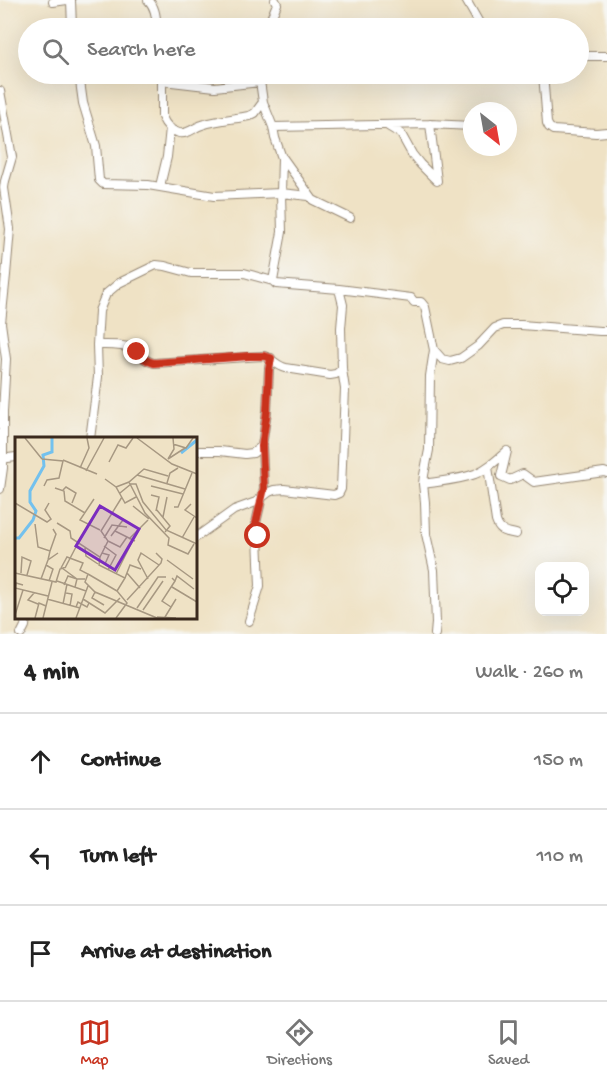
<!DOCTYPE html>
<html lang="en">
<head>
<meta charset="utf-8">
<style>
	:root { --surface:#fff; --page:#f2f2f2; --text:#222; --muted:#767676; --line:#e0e0e0; --accent:#c8321e }
	body { margin:0; font-family:"Gochi Hand",sans-serif; background:var(--page); color:var(--text) }
	.controls { position:absolute; right:18px; bottom:18px; display:grid; overflow:hidden; border-radius:12px; box-shadow:0 6px 24px #0002 }
	.controls button { width:54px; height:54px; display:grid; place-items:center; padding:0; border:0; border-bottom:2px solid var(--line); background:var(--surface); color:var(--text); font:30px sans-serif }
	.compass { position:absolute; left:463px; top:102px; width:54px; height:54px; border-radius:50%; background:var(--surface); box-shadow:0 6px 24px #0002; rotate:149deg }
	.stop { position:absolute; width:18px; height:18px; margin:-14px; border:4px solid #c8321e; border-radius:50%; background:#fff }
	.stop.end { background:#c8321e; border-color:#fff; box-shadow:0 2px 6px #0008 }
	.list { margin:0; padding:0; list-style:none }
	h2 { display:flex; justify-content:space-between; align-items:center; height:78px; margin:0; padding:0 24px; font-size:26px }
	h2 small { font-size:20px; font-weight:400; color:var(--muted) }
	.list li { display:grid; grid-template-columns:39px 1fr auto; gap:18px; align-items:center; box-sizing:border-box; height:96px; padding:0 24px; border-top:2px solid var(--line) }
	.list b { display:block; font-size:22px; white-space:nowrap }
	.list em { font-size:20px; font-style:normal; color:var(--muted) }
	.icon { flex:none; width:33px; height:33px; fill:none; stroke:currentColor; stroke-width:2; stroke-linecap:round; stroke-linejoin:round }
	.map { position:relative; flex:none; width:607px; height:634px; overflow:hidden }
	.search { position:absolute; background:var(--surface); box-shadow:0 6px 24px #0002; left:18px; right:18px; top:18px; height:66px; display:flex; align-items:center; gap:15px; box-sizing:border-box; padding:0 21px; border-radius:33px; color:var(--muted); font-size:22px }
	.sheet { height:366px; background:var(--surface) }
	nav { display:flex; justify-content:space-around; align-items:center; box-sizing:border-box; height:84px; border-top:2px solid var(--line); background:var(--surface); font-size:16px; color:var(--muted) }
	nav a { display:grid; justify-items:center; gap:3px }
	nav .on { color:var(--accent) }
	.map>svg:first-child { display:block }
	.lines { fill:none; stroke-linecap:round; stroke-linejoin:round }
	.minor-casing { stroke:#958672; stroke-width:10 }
	.minor { stroke:#fff; stroke-width:8 }
	.route { stroke:#c8321e; stroke-width:8 }
	.inset-river { fill:none; stroke:#73c1ee; stroke-width:3 }
	.inset-road { fill:none; stroke:#a79882; stroke-width:1.5 }
	.view { fill:#7b2cbf; fill-opacity:0.15; stroke:#7b2cbf; stroke-width:3 }
	.inset-edge { fill:none; stroke:#3b2a1e; stroke-width:3 }
</style>
</head>
<body>
<div class="map">
<svg width="607" height="634" viewBox="0 0 607 634">
	<rect width="100%" height="100%" fill="#f6f6f2"/>
	<filter id="ink" filterUnits="userSpaceOnUse"><feTurbulence type="fractalNoise" baseFrequency=".0167" numOctaves="2"/><feDisplacementMap in="SourceGraphic" scale="12" xChannelSelector="R" yChannelSelector="G"/><feConvolveMatrix kernelMatrix="1 2 1 2 8 2 1 2 1" color-interpolation-filters="sRGB"/></filter>
	<filter id="wash" filterUnits="userSpaceOnUse"><feTurbulence type="fractalNoise" baseFrequency=".008" numOctaves="4" result="noise"/><feDisplacementMap in="SourceGraphic" scale="24" xChannelSelector="R" yChannelSelector="G"/><feGaussianBlur stdDeviation="1.35" result="paint"/><feColorMatrix in="noise" values="0 0 0 0 0 0 0 0 0 0 0 0 0 0 0 0 0 1.4 0 .05"/><feComposite in="paint" operator="in"/></filter>
	<g filter="url(#wash)">
		<rect width="100%" height="100%" fill="#efe2c5"/>
	</g>
	<g filter="url(#ink)">
		<g class="lines">
			<g class="minor-casing">
				<path id="minor" d="M71,0L72,28
					M148,0C156,7 156,19 157,28
					M466,0L482,28
					M53,2L67,0
					M267,28L277,4L275,0
					M578,56H607
					M79,74L83,103L96,146L99,180L103,184L148,185L214,196L281,193L309,196
					M162,74V117C165,124 171,131 179,133C187,135 195,127 202,125C217,120 234,119 249,116L255,113L263,102
					M259,74L263,102L273,127L275,138L282,158L281,193L282,232L273,281L276,284L339,289L411,298L414,302H421L425,307L434,350L430,376L429,450L424,475L423,484L425,502L426,534L434,570L436,623L435,634
					M543,74L547,123L549,127L553,130L596,133L607,132
					M163,81L215,87L260,82
					M0,91L12,157L5,181L4,188L10,229L6,275L1,323L6,359L3,412V468L0,489
					M388,126L401,134L412,154L420,164L437,181L430,124
					M273,127L430,124L472,126
					M508,128H512
					M283,158L313,200L350,218
					M161,182L167,157L170,128
					M97,345C109,345 122,344 133,349C142,354 141,360 154,363L264,356C273,359 277,366 286,368L330,375L336,374L342,369
					M434,350L442,359L450,361L461,358L478,346L495,328L503,325H521L600,331H607
					M90,439L98,377L97,345L99,311L106,294L119,283L156,265L165,266L191,273H244L273,281
					M195,451H220L245,454L253,453L262,446
					M0,459L16,457
					M488,467L496,521C500,533 505,531 516,534
					M423,484C440,481 459,480 475,474C487,469 497,460 507,451L501,476L510,480L523,474L534,482L604,472L607,473
					M195,538L234,510L256,502L269,492L274,490L284,489L334,495L339,493L341,489L345,389L342,369L341,328L343,305L339,289
					M249,621L260,586L258,536L256,523L264,488L262,446L267,411L269,369L271,358
					M21,634L25,626L26,618"/>
			</g>
			<use href="#minor" class="minor"/>
		</g>
	</g>
	<g class="lines" filter="url(#ink)">
		<path class="route" d="M137,352C142,358 146,361 154,363L250,356H264L271,358L269,369L267,411L262,446L264,488L256,523L258,536"/>
	</g>
	<g transform="translate(15 437)">
		<rect width="182" height="182" fill="#efe2c5"/>
		<path class="inset-river" d="M166,16L182,3M0,101H4L18,83L21,74L15,65V54L29,29L28,18L37,15V1"/>
		<path class="inset-road" d="M10,1L27,22M122,1L157,27L182,37M158,7L171,11L178,1M27,22L48,24L44,41L32,43L29,49M153,22L159,12L158,1M153,22L170,11M48,23L82,37M94,25L103,8L111,11L118,1M65,31L74,11L72,1M71,34L89,1M122,38L170,52M90,42L101,50L110,66L121,60M114,45L130,76L154,101L153,108L173,117L179,107M152,46L155,36L163,31M136,49L168,57M101,50L114,45L129,32L153,39M40,51L49,54L50,64L70,76M48,53L51,50L61,56L57,66M105,56L116,47H121L128,65L151,93L182,107M136,58L144,60L141,74M79,62L65,83L85,93M0,66L32,85L36,82L30,73L34,66M176,67L170,73L182,81M118,69L134,82M159,70H163L177,36M141,72L155,89L150,95M148,80L152,60M42,86L55,94L56,101L85,120L84,128L110,141L102,154L112,166L101,181M20,87L23,110L35,114L33,123M100,94L120,104M96,99L108,83M89,101L97,88L112,90M167,101L179,80M114,102L133,83M93,104L105,110L112,100M89,109L101,118L93,133M70,111L71,119L83,127M35,114L41,97L38,92M87,116L94,118L90,127L95,130M85,120L93,104L86,94L107,60M152,123L178,142M31,128L38,132L34,144M46,131L52,120L68,126L65,133L73,137L70,145L80,155L142,181M47,131L62,142H70M50,131L63,106M0,136L41,145L45,132L51,130M6,136L7,120L16,124L12,138M112,136L125,151M73,137L102,154M101,137L119,101M110,141L115,128L126,132M26,142L33,123L43,116M133,142L123,123L126,116L144,128M42,144L71,154M160,144L162,139L179,152M8,148L1,146L0,151L33,159M49,148L53,139L62,142L60,150M157,150L182,165M80,155L77,161L89,168M19,156L13,163L23,167M51,156L57,157L55,169M32,162L65,171M68,162L90,176L105,161M112,163L146,126L147,122L141,116M48,167L52,147M61,170L63,165L72,170L74,166M156,170L147,164L160,144L157,141M122,171L143,140H151M128,173L148,144M0,178L8,153M142,180L161,181M150,180L161,162M20,181L24,166L31,169M28,181L37,145M61,181L73,149"/>
		<path class="view" d="M85,69L124,92L100,133L61,109Z"/>
		<rect width="182" height="182" class="inset-edge"/>
	</g>
</svg>
<div class="controls">
<button><svg class="icon" aria-label="locate" viewBox="0 0 24 24"><circle cx="12" cy="12" r="6"/><path d="M12 2v4M12 18v4M2 12h4M18 12h4"/></svg></button>
</div>
<svg class="compass" viewBox="-18 -18 36 36"><path d="M0-13l5 13h-10z" fill="#e53935"/><path d="M0 13l5-13h-10z" fill="#767676"/></svg>
<div class="stop" style="left:258px;top:536px"></div>
<div class="stop end" style="left:137px;top:352px"></div>
<div class="search"><svg class="icon" aria-label="search" viewBox="0 0 24 24"><circle cx="10" cy="10" r="6"/><path d="M15 15l6 6"/></svg>Search here</div>
</div>
<section class="sheet">
<h2>4 min<small>Walk · 260 m</small></h2>
<ul class="list">
<li><svg class="icon" aria-label="ahead" viewBox="0 0 24 24"><path d="M12 20V5M6 11l6-6 6 6"/></svg><div><b>Continue</b></div><em>150 m</em></li>
<li><svg class="icon" aria-label="left" viewBox="0 0 24 24"><path d="M17 20v-9H6M10 6l-5 5 5 5"/></svg><div><b>Turn left</b></div><em>110 m</em></li>
<li><svg class="icon" aria-label="arrive" viewBox="0 0 24 24"><path d="M6 21V4h12l-3 4 3 4H6"/></svg><div><b>Arrive at destination</b></div></li>
</ul>
</section>
<nav>
<a class="on"><svg class="icon" aria-label="map" viewBox="0 0 24 24"><path d="M3 6l6-2 6 2 6-2v14l-6 2-6-2-6 2zM9 4v14M15 6v14"/></svg>Map</a>
<a><svg class="icon" aria-label="directions" viewBox="0 0 24 24"><path d="M12 3l9 9-9 9-9-9zM9 14v-3h6M13 9l2 2-2 2"/></svg>Directions</a>
<a><svg class="icon" aria-label="saved" viewBox="0 0 24 24"><path d="M7 4h10v16l-5-4-5 4z"/></svg>Saved</a>
</nav>
</body>
</html>
